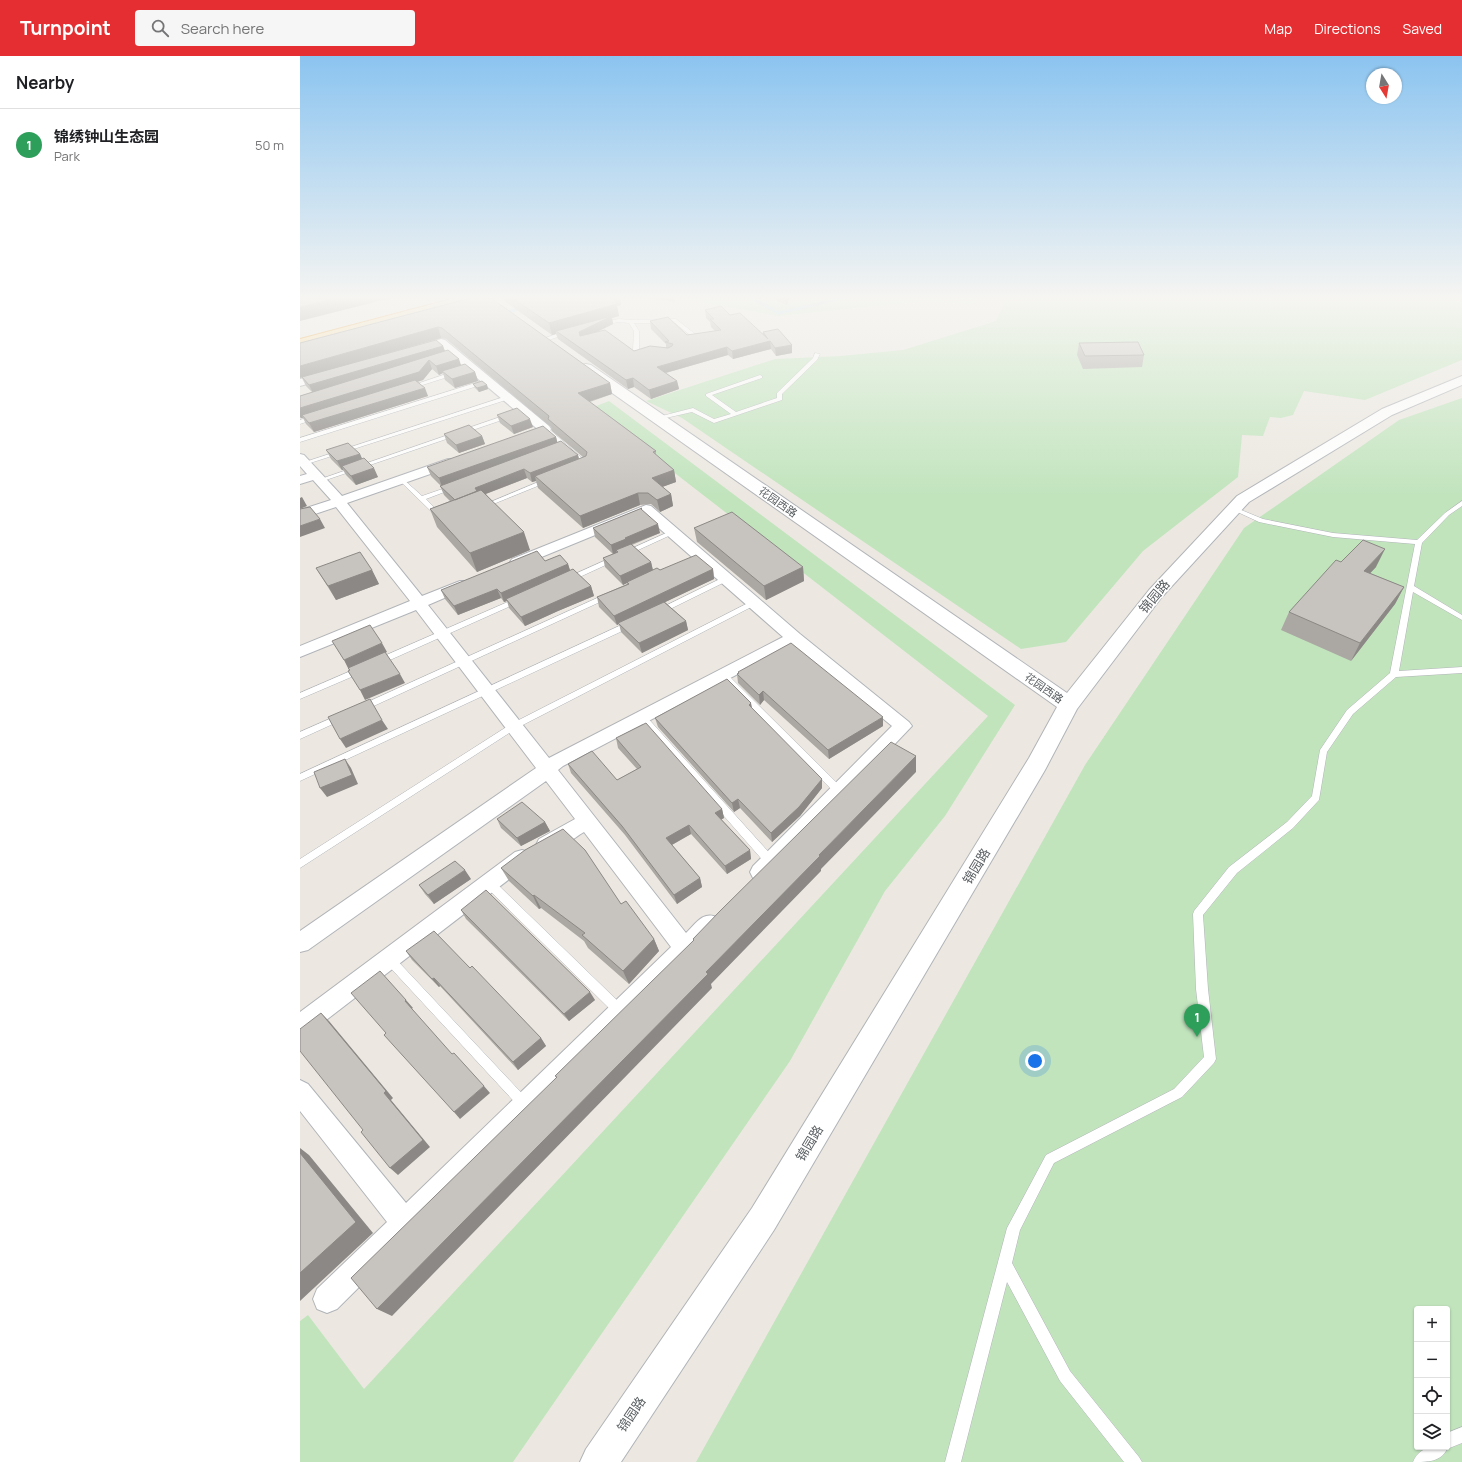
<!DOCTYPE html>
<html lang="en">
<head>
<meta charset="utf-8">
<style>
	:root { --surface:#fff; --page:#f6f6f6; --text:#202124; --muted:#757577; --line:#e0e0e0; --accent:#e42e31 }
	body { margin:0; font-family:Manrope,"Noto Sans SC",sans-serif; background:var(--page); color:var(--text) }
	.controls { position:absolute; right:12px; bottom:12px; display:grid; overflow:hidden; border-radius:4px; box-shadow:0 1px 3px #0004 }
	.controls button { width:36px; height:36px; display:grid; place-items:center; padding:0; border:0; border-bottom:1px solid var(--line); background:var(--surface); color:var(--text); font:20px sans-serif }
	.compass { position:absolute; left:1066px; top:12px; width:36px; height:36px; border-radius:50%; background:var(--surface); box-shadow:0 1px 3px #0004; rotate:169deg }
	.you { position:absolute; left:735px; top:1005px; width:14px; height:14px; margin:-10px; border:3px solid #fff; border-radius:50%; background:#1a73e8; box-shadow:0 0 0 6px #1a73e833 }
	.badge { display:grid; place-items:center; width:26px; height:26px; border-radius:50%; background:var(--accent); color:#fff; font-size:13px; font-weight:700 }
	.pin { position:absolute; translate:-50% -33px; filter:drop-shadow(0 1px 2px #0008) }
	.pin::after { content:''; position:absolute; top:21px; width:14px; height:12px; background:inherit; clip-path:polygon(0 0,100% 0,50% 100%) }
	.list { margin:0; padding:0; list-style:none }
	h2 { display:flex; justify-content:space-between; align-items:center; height:52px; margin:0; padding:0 16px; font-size:17px }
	h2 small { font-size:13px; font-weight:400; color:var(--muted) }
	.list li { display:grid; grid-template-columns:26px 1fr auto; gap:12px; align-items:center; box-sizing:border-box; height:72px; padding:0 16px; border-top:1px solid var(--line) }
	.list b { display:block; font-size:15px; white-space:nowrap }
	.list p { margin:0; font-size:13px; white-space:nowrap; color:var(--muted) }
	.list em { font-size:13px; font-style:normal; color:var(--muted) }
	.icon { flex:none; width:22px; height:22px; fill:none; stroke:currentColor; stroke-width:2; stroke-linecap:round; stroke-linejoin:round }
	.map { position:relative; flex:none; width:1162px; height:1406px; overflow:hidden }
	header { display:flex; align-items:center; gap:24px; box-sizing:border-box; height:56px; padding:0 20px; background:var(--accent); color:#fff }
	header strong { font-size:19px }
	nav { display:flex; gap:22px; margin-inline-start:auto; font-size:14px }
	.search { width:280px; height:36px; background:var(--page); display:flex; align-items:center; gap:10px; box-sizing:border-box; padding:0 14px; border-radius:4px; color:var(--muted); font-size:15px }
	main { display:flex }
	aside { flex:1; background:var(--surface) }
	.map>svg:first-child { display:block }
	.green { fill:#c1e4bd; fill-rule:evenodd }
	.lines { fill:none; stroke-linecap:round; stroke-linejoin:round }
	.stream { stroke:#a0ddfd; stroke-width:3 }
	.service-casing { stroke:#b1b4b8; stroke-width:1 }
	.minor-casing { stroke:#b1b4b8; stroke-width:2 }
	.tertiary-casing { stroke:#b1b4b8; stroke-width:2 }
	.trunk-casing { stroke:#e78c06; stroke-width:2 }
	.service { fill:#fff; fill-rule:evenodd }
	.minor { fill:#fff; fill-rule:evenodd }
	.tertiary { fill:#fff; fill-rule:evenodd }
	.trunk { fill:#fcdc98; fill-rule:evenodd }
	.wall { fill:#aba8a3 }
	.shaded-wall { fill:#8b8885 }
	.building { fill:#c7c3be; stroke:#8b8885 }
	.labels { text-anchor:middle; stroke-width:3; stroke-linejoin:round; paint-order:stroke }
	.far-street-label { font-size:11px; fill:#595e61; stroke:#fff }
	.street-label { font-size:13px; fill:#595e61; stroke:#fff }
</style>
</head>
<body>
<header>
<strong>Turnpoint</strong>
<div class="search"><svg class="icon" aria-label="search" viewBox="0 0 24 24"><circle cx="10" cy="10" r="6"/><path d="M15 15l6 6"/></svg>Search here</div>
<nav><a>Map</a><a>Directions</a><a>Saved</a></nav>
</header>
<main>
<aside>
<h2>Nearby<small></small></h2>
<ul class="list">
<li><span class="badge" style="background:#2e9e5b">1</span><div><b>锦绣钟山生态园</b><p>Park</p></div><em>50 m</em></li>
</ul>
</aside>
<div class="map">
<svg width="1162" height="1406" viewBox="0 0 1162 1406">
	<rect width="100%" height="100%" fill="#ece8e1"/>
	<path class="green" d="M377,242H467L483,248L494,246L499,242H679L673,248L626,245L478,260Z
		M707,242H1162V304L1065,344L1004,335L993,359L981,362L970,361L963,380L942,379L938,421L843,495L766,586L721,593L382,362L346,345L475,303L540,300L603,294L696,265Z
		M1162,342V1406H396L785,709L944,472L1099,364ZM1117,1253H1147V1391H1117Z
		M309,345L715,649L645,760L585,835L490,1005L213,1406H0V1265L8,1259L64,1333L688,660L291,352Z"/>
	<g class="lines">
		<path class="stream" d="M452,242L479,257L542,242
			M205,257L222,252"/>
		<g class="service-casing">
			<path id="service" d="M319,263L329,264L376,263L395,278L390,279L375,267H334L339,275V293L353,296C348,299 338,297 333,294L334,275L329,267L319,266L301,269L298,267Z
				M267,274L270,276L269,277L246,285L243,283Z
				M515,297L520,298L517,304L482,338V344L414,367L392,356L357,364L354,362L393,352L414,363L431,358L406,340V338L460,319L462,320V322L412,339L436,356L477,342V337L513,302Z
				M155,315L158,317L157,318L110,333L105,332Z
				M185,324L187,325V327L0,386V382Z
				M207,340L210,342L209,343L7,408L2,407Z
				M209,358L212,360L211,361L23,425L18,424Z
				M16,359L19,361L18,362L0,368V364Z
				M246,374H250L289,408V410H284L246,376Z
				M102,422L122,440L151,430H155V432L126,443L142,460V462H138L100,425L99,424Z
				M248,422L250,423V425L186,451L184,452L181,450Z
				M1162,445V450L1149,459L1122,487L1114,530L1162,559V564L1113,536L1099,615L1162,611V617L1096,621L1053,658L1027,696L1019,744L993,772L937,817L903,859L908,933L916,1003L914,1007L882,1041L754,1107L720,1174L712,1207L770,1315L839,1401L842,1406H824L760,1325L707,1226L661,1406H645L707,1172L746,1099L874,1033L904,1001L896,933L893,858L894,855L929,811L987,766L1012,740L1020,694L1047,654L1090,617L1115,488L1033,481L959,466L931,453L934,451L963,463L1033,477L1117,484L1145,457Z
				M373,474L376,476L375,477L271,525H265L264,523Z
				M424,521H430L431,523L362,557H359L355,555Z
				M306,538H312L313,540L65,654L62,655L58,652L59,650Z
				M217,542H223L224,544L81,608H75L74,606L75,604Z
				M452,545H458L459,547L217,672L0,812V803L211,668Z
				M330,565L333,566L334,568L333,570L0,725V718Z
				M60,611L63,612L64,614L63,616L0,643V637Z
				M423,616L426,617L542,732L544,735L542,738H536L420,621L419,619Z
				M41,658L45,661L44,663L0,683V676Z
				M342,658L345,659L474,802L475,805L474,808L470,809L466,808L339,663L338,661Z
				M189,823L193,824L325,952L327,956L325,960L321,961L317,960L185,830L184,827L185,824Z
				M89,898L93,900L229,1045L231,1049L229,1053L225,1055L221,1053L85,906L84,903L85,900Z
				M1162,1371V1387L1147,1393C1141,1406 1127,1406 1113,1406C1120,1390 1132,1391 1147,1391V1377Z"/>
		</g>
		<g class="minor-casing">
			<path id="minor" d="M141,283L145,284L249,370L251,373L249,376H241L139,290L116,297L111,294L112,292Z
				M28,316L34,319L32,321L0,330V323Z
				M0,398L4,399L42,440L148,403H156L158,406L156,409L47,447L122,540L160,525H170L172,528L170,531L128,549L249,702L483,581L344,459L222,509H212L210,506L212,503L346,449L351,450L500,578L609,666L612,670L467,822L460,824L453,822L450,816L453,810L592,670L493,589L263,710L258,714L386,877C396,867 403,855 417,861L420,867L417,873L393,899L37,1253L27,1257L17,1253L13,1243L17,1233L87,1166L0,1055V1024L8,1028L106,1147L371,891L284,776C272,783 254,800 239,795L236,789L239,783L275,763L246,725L8,894L0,896V875L236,712L116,554L0,601V590L110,545L36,451L0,463V454L31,444L13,424L0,428V420L7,418L0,410Z
				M222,794L229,796L232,802L229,808L8,978L0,981V956L215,796Z"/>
		</g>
		<g class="tertiary-casing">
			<path id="tertiary" d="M286,308L291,309L767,637L849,534L937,440L1082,353L1162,320V329L1092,359L949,446L861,542L777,653L745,714L474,1174L321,1406H280L286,1393L452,1152L729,702L757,651L281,315L279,312L281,309Z"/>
		</g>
		<g class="trunk-casing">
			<path id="trunk" d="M155,242H174L172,245L0,291V283Z"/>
		</g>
		<use href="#service" class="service"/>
		<use href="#minor" class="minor"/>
		<use href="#tertiary" class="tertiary"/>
		<use href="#trunk" class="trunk"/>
	</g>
	<path class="wall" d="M171,242L310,327L312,338L290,346L356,395V399L374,414L376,426L362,431L371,438L373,450L360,456L351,448L340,449L283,472L238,432L236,425L232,426L227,422L186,438L230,494L177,516L137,471L130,453L150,445L144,439L140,430H141L131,420L127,411L256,381L257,386L278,399L279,403L283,401L252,375L251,371L146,283L141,282L65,304L143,290L145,295L161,309L175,316L178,325L155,332L145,324L143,317L139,319L132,313L123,324L117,326L128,340L14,376L6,368L3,362H1L0,361V340L12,336L6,330L2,322Z
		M202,242H320L321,249L317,250L319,260L312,262L313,268L296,276L334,295L366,292V288L351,273L350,265L387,279L415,275L411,271L410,266L406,262L405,254L430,259L463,278V276L492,289V297L476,300L471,293L433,303L428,299L366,317L377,325L379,333L351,343L334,331L328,333L258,283L256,278L252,279L203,244Z
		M347,242H374L375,246Z
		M470,242H489L487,249Z
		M779,287L844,299L842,311L783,313L777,299Z
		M173,328L187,329L188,333L179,336L175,332Z
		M197,359L233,371L214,378L200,367Z
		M144,378L182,380L185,388L159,397L147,387Z
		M26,394L60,398L62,403L78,421L56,429L46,419L43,414H42L31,403Z
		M342,452V455L360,477L332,489L351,506L353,514L413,513L414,523L365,546L386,565L388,574L342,597L321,576L319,568L317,569L299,551L297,541L327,528V527L323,529L305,511L303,502L313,498L295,481L293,472Z
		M394,472L503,511L504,525L466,544L397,486Z
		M245,505L268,508L270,515L291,530L294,540L258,555L225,570L209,552L207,545L204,546L201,542L158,559L145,543L141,534Z
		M1041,506L1076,511L1070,517L1104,531L1095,548L1051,605L981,574L989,556Z
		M16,512L72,514L79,528L36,544Z
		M438,616L583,670L529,703L464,644L460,649L438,627L437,618L438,617Z
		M452,653L522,732L500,760L472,786L440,752L434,756L358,671L355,662Z
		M316,682L422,753L424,762L421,763L450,794L451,803L427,818L391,778L372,789L400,822L402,831L377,848L325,779L271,717L268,708L317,724L337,713L318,692Z
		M197,763L245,766L250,775L221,790L201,772Z
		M201,812L321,848L354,883L359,895L329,928L288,892L284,885L241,852L239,853L209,825Z
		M171,823L134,848L125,838L119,829Z
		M161,854L295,944L269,965L166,863Z
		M106,895L170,912L241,982L246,990L218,1014L140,930L139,931L112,904Z"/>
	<path class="shaded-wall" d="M38,242H91L0,265V251Z
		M312,242H320L321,249L317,250L319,260L312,262L313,268L281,284L256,275V278L252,279L249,267Z
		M486,242H489L487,249Z
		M138,271L141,282L0,322V310Z
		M470,285L471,293L433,303L432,295Z
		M492,289V297L476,300L475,292Z
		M143,290L146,298L13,337L9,329Z
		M427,291L428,299L358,319L357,311Z
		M159,303L162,312L142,315L143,317L139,319L136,310Z
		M129,304L132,313L123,324L4,361L2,359L3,362H1L0,361V352Z
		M175,316L178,325L155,332L152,323Z
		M333,322L334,331L328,333L326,324Z
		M377,325L379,333L351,343L349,334Z
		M310,327L312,338L281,348L278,337Z
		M187,329L188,333L179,336L177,332Z
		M125,332L128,340L14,376L9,367Z
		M230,363L233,371L214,378L211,370Z
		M182,380L185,388L159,397L156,389Z
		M256,381L258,389L142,431L139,422Z
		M60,398L64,407L42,410L43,414H42L37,405Z
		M278,399L280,408L235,420L236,425L232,426L230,417Z
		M74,412L78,421L56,429L51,420Z
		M224,413L227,422L180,440L175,432Z
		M374,414L376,426L354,434L352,422Z
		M338,437L340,449L283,472L280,460Z
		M371,438L373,450L360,456L357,444Z
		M2,441L7,450L0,453V442Z
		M20,463L25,472L0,481V470Z
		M358,468L360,477L316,494L317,497L313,498L311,489L325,482Z
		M224,476L230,494L177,516L170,497Z
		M1085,493L1076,511L1056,532L1064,515Z
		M351,506L353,515L327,526V527L323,529L320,520Z
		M268,508L271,517L206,543L207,545L204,546L201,537Z
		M503,511L504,525L466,544L464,530Z
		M413,513L414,523L319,568L318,567L319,568L317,569L314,560Z
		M72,514L79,528L36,544L28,530Z
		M291,530L294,540L258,555L225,570L221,561L255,546Z
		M1104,531L1095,548L1051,605L1060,587Z
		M197,533L201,542L158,559L154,550Z
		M386,565L388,574L342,597L339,587Z
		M82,587L87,596L49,614L44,604Z
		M100,618L105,627L65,644L60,634Z
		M463,635L464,644L460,649L459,639Z
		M451,647L453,656L449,649Z
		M583,661V670L529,703L528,694Z
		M82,664L88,673L46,692L40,683Z
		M616,700V716L521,813V815L411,928L412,932L92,1260L77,1253L406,916L519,799Z
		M45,703L51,712L58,728L27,741L20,732Z
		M522,723V732L500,760L472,786L471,777Z
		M438,743L440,752L434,756L432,747Z
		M422,753L424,762L417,766L415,757Z
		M245,766L250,775L221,790L217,782Z
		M389,769L391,778L368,791L366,782Z
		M450,794L451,803L427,818L425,810Z
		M165,814L171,823L134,848L128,839Z
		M400,822L402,831L377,848L374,839Z
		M234,839L241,852L239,853L233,840Z
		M354,883L359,895L329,928L323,915Z
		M134,922L140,930L139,931L132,923Z
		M290,936L295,944L269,965L264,958Z
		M106,944L113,952L111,953L105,945Z
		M21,957L29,965L93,1042L91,1044L130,1091L98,1119L90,1112L84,1037Z
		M241,982L246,990L218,1014L213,1006Z
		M184,1030L190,1037L160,1063L154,1056Z
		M0,1092L9,1099L73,1177L0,1245Z"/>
	<path class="building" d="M0,242H38L0,251Z
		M171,242H191L310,327L278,337L356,395L353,396L374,414L352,422L371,438L357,444L348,437H338L280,460L235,420L286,400L287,396L248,363L249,360L142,272L138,271L0,310V287Z
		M212,242H313L317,248L249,267Z
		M421,250L430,259L440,257L468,283L463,276L478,273L492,289L475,292L470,285L432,295L427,291L357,311L377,325L349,334L333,322L326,324L256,275L312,260L279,276L280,280L305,274L334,295L350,290L368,292L372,290L373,288L365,286L369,285L350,265L368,261L387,279L421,274L410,263H414L405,254Z
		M136,284L143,290L9,329L2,321Z
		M838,286L844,299L785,300L779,287Z
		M148,294L159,303L136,310L129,304L119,316L0,352V340Z
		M165,308L175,316L152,323L142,315Z
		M115,324L125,332L9,367L2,359Z
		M182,325L187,329L177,332L173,328Z
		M217,352L230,363L211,370L197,359Z
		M169,369L182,380L156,389L144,378Z
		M243,370L256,381L139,422L127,411Z
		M261,385L278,399L230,417L224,413L175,432L177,435L155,444L140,430Z
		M48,387L60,398L37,405L26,394Z
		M64,402L74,412L51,420L42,410Z
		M181,434L224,476L170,497L130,453Z
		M10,451L20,463L0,470V453Z
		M342,452L341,453L358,468L325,482L326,483L311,489L293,472Z
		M432,456L503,511L464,530L394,472Z
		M1063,484L1085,493L1064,515L1104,531L1060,587L989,556L1036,504L1041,506Z
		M331,488L351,506L320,520L303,502L318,496L316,494Z
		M237,495L245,505L260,499L268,508L201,537L197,533L154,550L141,534Z
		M60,496L72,514L28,530L16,512Z
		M396,499L413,513L314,560L297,541L329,528L327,526L357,512L360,514Z
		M273,513L291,530L255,546L221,561L206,543Z
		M364,546L386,565L339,587L318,567Z
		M70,569L82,587L44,604L32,585Z
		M491,587L583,661L528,694L463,635L459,639L437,618L439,617L438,616Z
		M85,596L100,618L60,634L48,615L50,614L48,612Z
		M427,623L451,647L449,649L522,723L499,751L471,777L438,743L432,747L355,662Z
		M70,643L82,664L40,683L28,661Z
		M346,667L422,753L415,757L450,794L425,810L389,769L366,782L400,822L374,839L322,770L268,708L292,695L317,724L341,711L316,682Z
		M591,686L616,700L519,799L520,800L406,916L408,918L77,1253L51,1222L257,1021L255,1020L394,884L393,883L420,855Z
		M45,703L52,719L20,732L14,716Z
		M222,746L245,766L217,782L197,763Z
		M263,773L285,794L321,848L326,845L354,883L323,915L282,879L285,877L234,839L233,840L201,812L225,794Z
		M155,805L165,814L128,839L119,829Z
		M186,834L290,936L264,958L161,854Z
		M134,875L170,912L172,910L241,982L213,1006L134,922L132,923L106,895Z
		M80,915L106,944L105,945L152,998L154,997L184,1030L154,1056L84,979L86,977L51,937Z
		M21,957L86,1035L84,1037L123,1084L90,1112L61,1076L63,1074L0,995V973Z
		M0,1097L56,1166L0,1217Z"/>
	<linearGradient id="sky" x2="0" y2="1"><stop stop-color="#8bc4f0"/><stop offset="0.55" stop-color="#f6f5f2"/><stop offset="1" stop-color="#f6f5f2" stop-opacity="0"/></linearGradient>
	<rect width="1162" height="439" fill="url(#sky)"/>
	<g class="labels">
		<g class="far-street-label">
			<text transform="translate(478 446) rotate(35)" y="4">花园西路</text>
			<text transform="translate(744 632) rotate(35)" y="4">花园西路</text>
		</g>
		<g class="street-label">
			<text transform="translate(854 540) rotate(-50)" y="5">锦园路</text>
			<text transform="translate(676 810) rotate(-59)" y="5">锦园路</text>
			<text transform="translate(509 1087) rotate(-59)" y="5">锦园路</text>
			<text transform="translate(331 1358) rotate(-56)" y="5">锦园路</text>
		</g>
	</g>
</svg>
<div class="controls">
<button>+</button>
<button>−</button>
<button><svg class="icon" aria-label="locate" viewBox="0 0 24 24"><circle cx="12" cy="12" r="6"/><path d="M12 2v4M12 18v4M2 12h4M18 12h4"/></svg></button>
<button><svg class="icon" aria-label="layers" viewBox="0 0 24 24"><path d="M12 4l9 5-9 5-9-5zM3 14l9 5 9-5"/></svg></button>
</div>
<svg class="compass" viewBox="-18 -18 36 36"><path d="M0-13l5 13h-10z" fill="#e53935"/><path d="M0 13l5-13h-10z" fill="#757577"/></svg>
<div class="you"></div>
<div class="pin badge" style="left:897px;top:981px;background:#2e9e5b">1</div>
</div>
</main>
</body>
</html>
